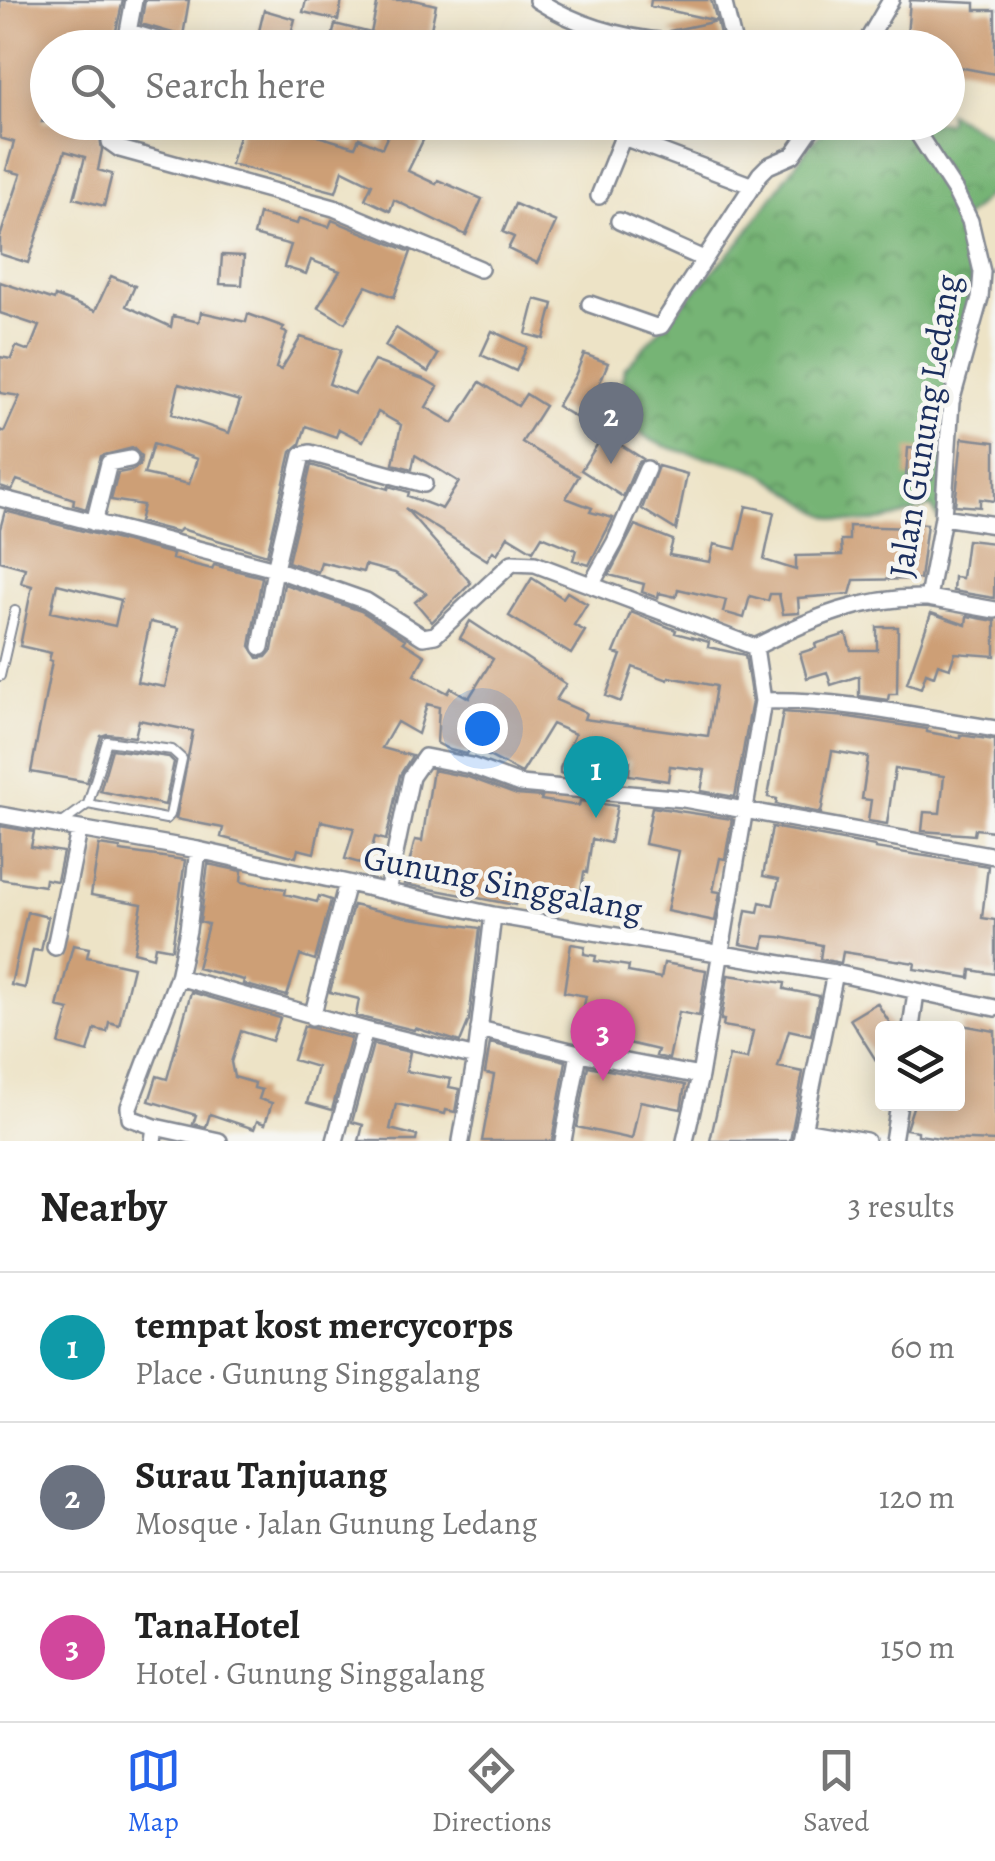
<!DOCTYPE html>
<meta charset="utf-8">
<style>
body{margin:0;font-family:Alegreya,serif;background:#f6f6f6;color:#222}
.controls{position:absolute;right:30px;bottom:30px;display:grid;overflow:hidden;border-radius:10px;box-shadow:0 5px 25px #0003}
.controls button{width:90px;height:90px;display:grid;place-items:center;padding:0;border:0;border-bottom:2px solid #e0e0e0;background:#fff;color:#222;font:50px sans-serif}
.you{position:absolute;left:482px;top:728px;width:35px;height:35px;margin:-25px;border:8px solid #fff;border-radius:50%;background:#1a73e8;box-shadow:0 0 0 15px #1a73e833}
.badge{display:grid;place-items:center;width:65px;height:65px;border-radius:50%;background:#2563eb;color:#fff;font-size:32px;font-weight:700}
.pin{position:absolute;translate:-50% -82px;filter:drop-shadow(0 2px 5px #0008)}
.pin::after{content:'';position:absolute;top:52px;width:35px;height:30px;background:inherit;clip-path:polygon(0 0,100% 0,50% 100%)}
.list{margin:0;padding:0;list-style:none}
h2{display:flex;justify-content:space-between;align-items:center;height:130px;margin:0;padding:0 40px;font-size:42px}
h2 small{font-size:32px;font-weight:400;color:#767676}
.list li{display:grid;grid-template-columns:65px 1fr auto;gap:30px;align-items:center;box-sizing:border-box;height:150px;padding:0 40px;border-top:2px solid #e0e0e0}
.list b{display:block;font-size:38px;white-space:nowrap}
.list p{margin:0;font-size:32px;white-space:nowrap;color:#767676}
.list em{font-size:32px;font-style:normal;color:#767676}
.icon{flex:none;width:55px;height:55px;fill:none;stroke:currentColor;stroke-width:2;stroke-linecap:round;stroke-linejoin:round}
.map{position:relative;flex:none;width:995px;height:1141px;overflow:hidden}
.search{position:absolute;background:#fff;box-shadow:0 5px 25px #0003;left:30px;right:30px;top:30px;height:110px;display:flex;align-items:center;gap:25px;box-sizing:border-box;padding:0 35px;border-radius:55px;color:#767676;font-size:38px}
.sheet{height:580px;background:#fff}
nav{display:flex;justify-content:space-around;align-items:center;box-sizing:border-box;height:140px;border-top:2px solid #e0e0e0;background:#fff;font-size:28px;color:#767676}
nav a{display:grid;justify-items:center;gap:5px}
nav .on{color:#2563eb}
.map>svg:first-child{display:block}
.forest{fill:url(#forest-crowns);stroke:#487269;stroke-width:2.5}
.building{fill:#cd9f76;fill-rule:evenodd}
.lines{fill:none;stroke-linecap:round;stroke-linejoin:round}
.lane-casing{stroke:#848992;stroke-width:12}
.street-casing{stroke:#848992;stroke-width:20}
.lane{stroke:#fff;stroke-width:8}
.street{stroke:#fff;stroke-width:15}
.labels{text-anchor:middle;stroke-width:9;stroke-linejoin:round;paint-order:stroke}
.street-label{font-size:35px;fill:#1b2f5e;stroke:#f6f6f2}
</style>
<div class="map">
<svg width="995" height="1141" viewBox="0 0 995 1141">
<defs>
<pattern id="forest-crowns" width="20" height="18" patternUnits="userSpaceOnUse" patternTransform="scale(2.5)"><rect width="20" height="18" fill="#76b474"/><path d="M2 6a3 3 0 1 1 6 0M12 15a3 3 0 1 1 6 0" fill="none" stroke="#609362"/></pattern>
</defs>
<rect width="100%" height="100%" fill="#f6f6f2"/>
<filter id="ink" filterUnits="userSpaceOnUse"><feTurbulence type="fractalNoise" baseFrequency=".01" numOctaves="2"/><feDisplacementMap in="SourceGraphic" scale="20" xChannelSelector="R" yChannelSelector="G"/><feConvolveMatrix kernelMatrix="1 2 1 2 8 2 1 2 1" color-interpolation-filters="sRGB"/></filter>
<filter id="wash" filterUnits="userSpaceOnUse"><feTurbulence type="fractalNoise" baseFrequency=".0048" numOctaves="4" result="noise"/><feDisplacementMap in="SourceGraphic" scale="40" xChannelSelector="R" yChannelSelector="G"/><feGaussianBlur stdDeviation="2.25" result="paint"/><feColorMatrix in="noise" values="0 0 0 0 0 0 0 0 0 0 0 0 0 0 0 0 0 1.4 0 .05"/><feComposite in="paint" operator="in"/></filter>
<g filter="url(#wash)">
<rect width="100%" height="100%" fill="#ede3c6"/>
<!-- forest -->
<path class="forest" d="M948,112L992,138L995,146V189L960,222L974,290L951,381L939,521L931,506C901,516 874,527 841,520C813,515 784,482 755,470C701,448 605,459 624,369L742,239L811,143L832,123L948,122Z"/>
<g id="blocks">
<!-- building -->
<path class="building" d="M0,0H123L112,48H48V104L42,122H98L102,150L98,170L112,174L104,206L74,198L85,157L65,151L28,263L0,254V237L21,174L6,170L14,142L0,138Z
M145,0H189L183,36L141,24Z
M306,0H342L338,20L303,12Z
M378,0H414L436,5L427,48H330L335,24L371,33Z
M651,0H711L717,21L650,6Z
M910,0L975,3V10H995V74L953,66L948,62V48H906Z
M264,10L295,19L287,48H255Z
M717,21L722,43L705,48H678V37L670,31Z
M243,122H318L314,135L355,147L359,138L382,148L394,122H432L408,171L436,184L438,180L482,199L466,235L394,200L390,211L365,199L372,184L343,170L336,192L231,164Z
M515,204L556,222L537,263L508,249L514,237L503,232Z
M259,214L297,224L299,218L329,227L332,220L411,252L394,297L366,286L345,323L318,307L340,271L311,260L306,274L284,267L291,245L254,235Z
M222,255L244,256L242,285L220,284Z
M111,276L135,286L126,306L171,327L173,316L199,322L201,312L246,322L248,314L284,327L282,331L287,333L276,368L281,370L301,337L341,350L329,384L355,394L374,361L426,380L438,387L426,407L453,423L480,382L518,406L526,394L545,406L522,442L579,476L566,498L592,508L590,512L613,518L589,565L573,560L576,550L542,536L533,551L508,536L497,554L493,551L487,560L405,508L471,583L432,622L415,602L426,593L395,573L365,565L363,572L321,562L318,572L288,562L311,465L388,489L389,486L409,492L408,496L442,509L459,482L415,455L412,469L393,464L401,425L378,412L363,441L339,429L336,437L306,426L300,444L291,452L267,555L181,529L178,532L139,522L143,505L111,500L118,473L133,470L140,464L141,456L133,448L101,456L86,509L73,505L74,499L17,480L12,490L0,486V430L4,432L20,396L0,393V357L11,359L16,346L29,351L39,326L0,313V282L54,300L55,296L95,311ZM179,384L240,401L229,433L172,414ZM153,444L197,459L189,484L144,474Z
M535,299L553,304L544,339L526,334Z
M396,328L438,355L428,372L385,346Z
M492,331L527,347L516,371L481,355Z
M584,354L608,363L594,397L601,401L587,424L557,406L575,376Z
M604,434L643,459L637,464L623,497L581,470Z
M962,438L995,442V501L980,499V507L955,505Z
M908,448L934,450L932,479L906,477Z
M658,466L687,474L676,530L642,509Z
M746,506L774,512L764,560L796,570V556L842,555L841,540H849V526L912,528V523L927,524L920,579L854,580L850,594L798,598L799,613L783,614L779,594H770L768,601L750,596L744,618L723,612L726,600L678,589L676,597L659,593L658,598L642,592L644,584L609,575L635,525L673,540L669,555L710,562L714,544L736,549Z
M5,511L173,554L172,559L212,569L214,565L262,577L250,646L258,658L266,657L272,650L284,584L361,611L405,639L403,642L425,656L414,675L448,693L451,688L469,698L493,659L460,638L470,621L566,684L556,700L586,713L584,719L708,736L716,686L669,677L668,680L633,667L621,702L606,696L621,655L614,653L631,612L676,630L675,633L709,642L708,647L745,655L752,701L735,797L701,791L705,770L670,766L668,781L629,775L630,761L590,756L580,778L569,777L560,773V768L575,734L552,724L522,773L471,747L467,754L450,750L437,743L439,707L427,704L418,734L397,722L382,748L412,756L400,775L386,840L375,837L367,865L345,859L354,828L321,821L314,853L298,849L296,857L221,837L223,828L176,819L193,731L139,720L135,737L107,734L101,736L87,782L31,772L52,661L49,660L51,653L20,646L32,586L21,583L25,568L0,561V529ZM57,584L121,600L115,626L51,612ZM150,622L179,628L165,687L137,682Z
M967,540L995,543L994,598L953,591L954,577L962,578Z
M532,578L563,598L567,592L587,604L574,625L585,631L571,654L509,616Z
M931,613L966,625L967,616L995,621V656L955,653L950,668L938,664L934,676L926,673L921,688L907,683Z
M877,627H898L897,694H889L888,700L859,696V676L831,685L827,672L807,678L800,653L816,648L815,644L846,634L851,650H877Z
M783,712L849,717L927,729V732L960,738V735L995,740V831L975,829L974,835L922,831L924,812L940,813L944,776L895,769L887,824L868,821L871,800L862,799L868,757L832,751L821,813L776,804L777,799L768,797Z
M112,749L169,757L174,762L165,805L100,791Z
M433,770L468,777L517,795L542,797L541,800L579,806L580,801L617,806L610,843L592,839L587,873L584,872L581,892L577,891L576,898L517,890L515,905L404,884L415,840L422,841Z
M652,807L732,819L725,859L720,858L713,891L720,892L715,921L667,911L679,851L645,844Z
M0,826L34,832L31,847L63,852L57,881L45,879L44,886L0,879Z
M772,827L875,846V848L988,866L982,918L995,920V974L971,970L970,978L914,969L915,963L843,952L841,963L820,959L822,945L780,937L765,936L763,948L740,944L746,910L758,912L760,902L773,905L779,879L763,876Z
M99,845L120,848V851L185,860L172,949L155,946L153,957L134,952L142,904L91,895Z
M208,864L242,871L241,882L286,889L285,894L317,902L319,896L331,900L315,960L300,955L287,996L243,984L244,980L197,968L208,924L200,922Z
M353,905L410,918L480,928L469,1020L460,1042L415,1028L414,1030L356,1016L359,999L330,992Z
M27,912L48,917L41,951L33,950L25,988L11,985Z
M571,944L585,946L584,954L596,956L595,961L629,966L628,972L661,978L664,963L706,970L699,1016L679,1012L669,1059L656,1056L658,1050L624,1042L625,1038L579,1029L586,996L564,992Z
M73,945L89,948L87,957L133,967L119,1025L109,1022L107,1032L95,1029L88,1052L59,1044L69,1010L57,1007Z
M728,975L785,983L784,989L819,996L811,1035L789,1030L778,1067L803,1072L790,1141H710L729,1056L747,1059L753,1031L723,1026L724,1020H721Z
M191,992L280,1018L272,1041L241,1031L231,1062L234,1077L255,1083L254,1088L262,1090L259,1099L272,1103L265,1124L257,1121L254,1129L210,1114L206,1127L193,1124L196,1115L149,1101L157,1076L167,1079Z
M877,1003L893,1028H882V1070L850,1019Z
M962,1025L995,1031V1141L947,1139L918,1135V1131L906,1129L914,1104H958V1048Z
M304,1026L351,1038L332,1110L307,1103L317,1067L293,1060Z
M490,1043L566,1061L552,1141H482L494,1075L485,1073Z
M373,1044L410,1052L406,1071L451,1079L449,1087L459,1089L455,1112L446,1110L445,1114L396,1104L390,1129L417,1136L416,1141H359L363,1125L352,1122Z
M588,1066L685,1085L681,1109L640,1101L632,1139L577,1127Z"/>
</g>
</g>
<g filter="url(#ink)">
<use href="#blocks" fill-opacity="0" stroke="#848992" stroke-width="2.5"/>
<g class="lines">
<!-- lane casing -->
<g class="lane-casing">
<path id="lane" d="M0,676L15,611
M61,824L88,804L107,741L172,750L182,759L170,815L166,819L88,804"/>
</g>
<!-- street casing -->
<g class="street-casing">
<path id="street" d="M537,0C576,25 622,38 668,42
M723,0L735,48
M129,32L183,48
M125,48L134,0
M863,48L891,0
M109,122L110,142L120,149L334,208L480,269
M623,137L753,186
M599,196L629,122
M619,221L704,259
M590,304L656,327L661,326L760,174L768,166L793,155L816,122
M0,498L275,569L366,601L423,637L435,635L512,563L535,564L755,647C813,618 862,596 928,598L943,517L951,402L980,298L982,272L970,221L955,191L918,134L903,122
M943,517L995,525
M94,523L109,463L130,459
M591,585L615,542L647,469
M928,598L995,610
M261,647L275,569L302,455L310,453L424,484
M755,647L763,701
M0,815L198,850L493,915L835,973L995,1008
M387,892L411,777L425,757L471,766L520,784L684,799L995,856
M55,947L79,831
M178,977L365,1030L335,1141
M312,1017L347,883
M911,1028L916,992
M479,1029L579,1053L563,1141
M365,1030L476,1057
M579,1053L700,1076
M155,1127L219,1141
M803,1130L866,1141
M153,1141L155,1127L130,1118L129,1107L178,977L188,930L198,850
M461,1141L476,1057L493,915
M685,1141L700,1076L763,701C841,699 919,717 995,729
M801,1141L835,973
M893,1141L899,1104"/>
</g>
<!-- lane -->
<use href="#lane" class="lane"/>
<!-- street -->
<use href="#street" class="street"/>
</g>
</g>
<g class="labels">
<!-- street labels -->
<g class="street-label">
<text transform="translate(924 426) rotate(-81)" y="12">Jalan Gunung Ledang</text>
<text transform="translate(503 883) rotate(11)" y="12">Gunung Singgalang</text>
</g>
</g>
</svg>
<div class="controls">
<button><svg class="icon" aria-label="layers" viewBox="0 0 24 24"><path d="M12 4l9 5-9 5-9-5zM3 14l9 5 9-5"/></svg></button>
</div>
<div class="you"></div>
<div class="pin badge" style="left:596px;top:818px;background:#0f9aa8">1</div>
<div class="pin badge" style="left:611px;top:464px;background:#6b7280">2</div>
<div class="pin badge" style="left:603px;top:1081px;background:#d1479c">3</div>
<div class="search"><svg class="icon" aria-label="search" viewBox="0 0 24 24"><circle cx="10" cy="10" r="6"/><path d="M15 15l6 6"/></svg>Search here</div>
</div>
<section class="sheet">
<h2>Nearby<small>3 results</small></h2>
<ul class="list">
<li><span class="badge" style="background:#0f9aa8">1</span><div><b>tempat kost mercycorps</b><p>Place · Gunung Singgalang</p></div><em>60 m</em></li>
<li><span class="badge" style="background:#6b7280">2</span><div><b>Surau Tanjuang</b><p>Mosque · Jalan Gunung Ledang</p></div><em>120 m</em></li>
<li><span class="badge" style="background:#d1479c">3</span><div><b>TanaHotel</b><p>Hotel · Gunung Singgalang</p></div><em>150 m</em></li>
</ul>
</section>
<nav>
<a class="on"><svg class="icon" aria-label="map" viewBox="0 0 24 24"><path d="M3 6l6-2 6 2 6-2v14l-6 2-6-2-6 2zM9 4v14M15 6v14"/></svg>Map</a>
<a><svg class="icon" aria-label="directions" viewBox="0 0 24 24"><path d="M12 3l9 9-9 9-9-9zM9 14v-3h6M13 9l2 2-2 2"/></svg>Directions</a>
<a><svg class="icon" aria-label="saved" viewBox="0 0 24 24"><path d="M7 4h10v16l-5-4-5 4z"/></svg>Saved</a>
</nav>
